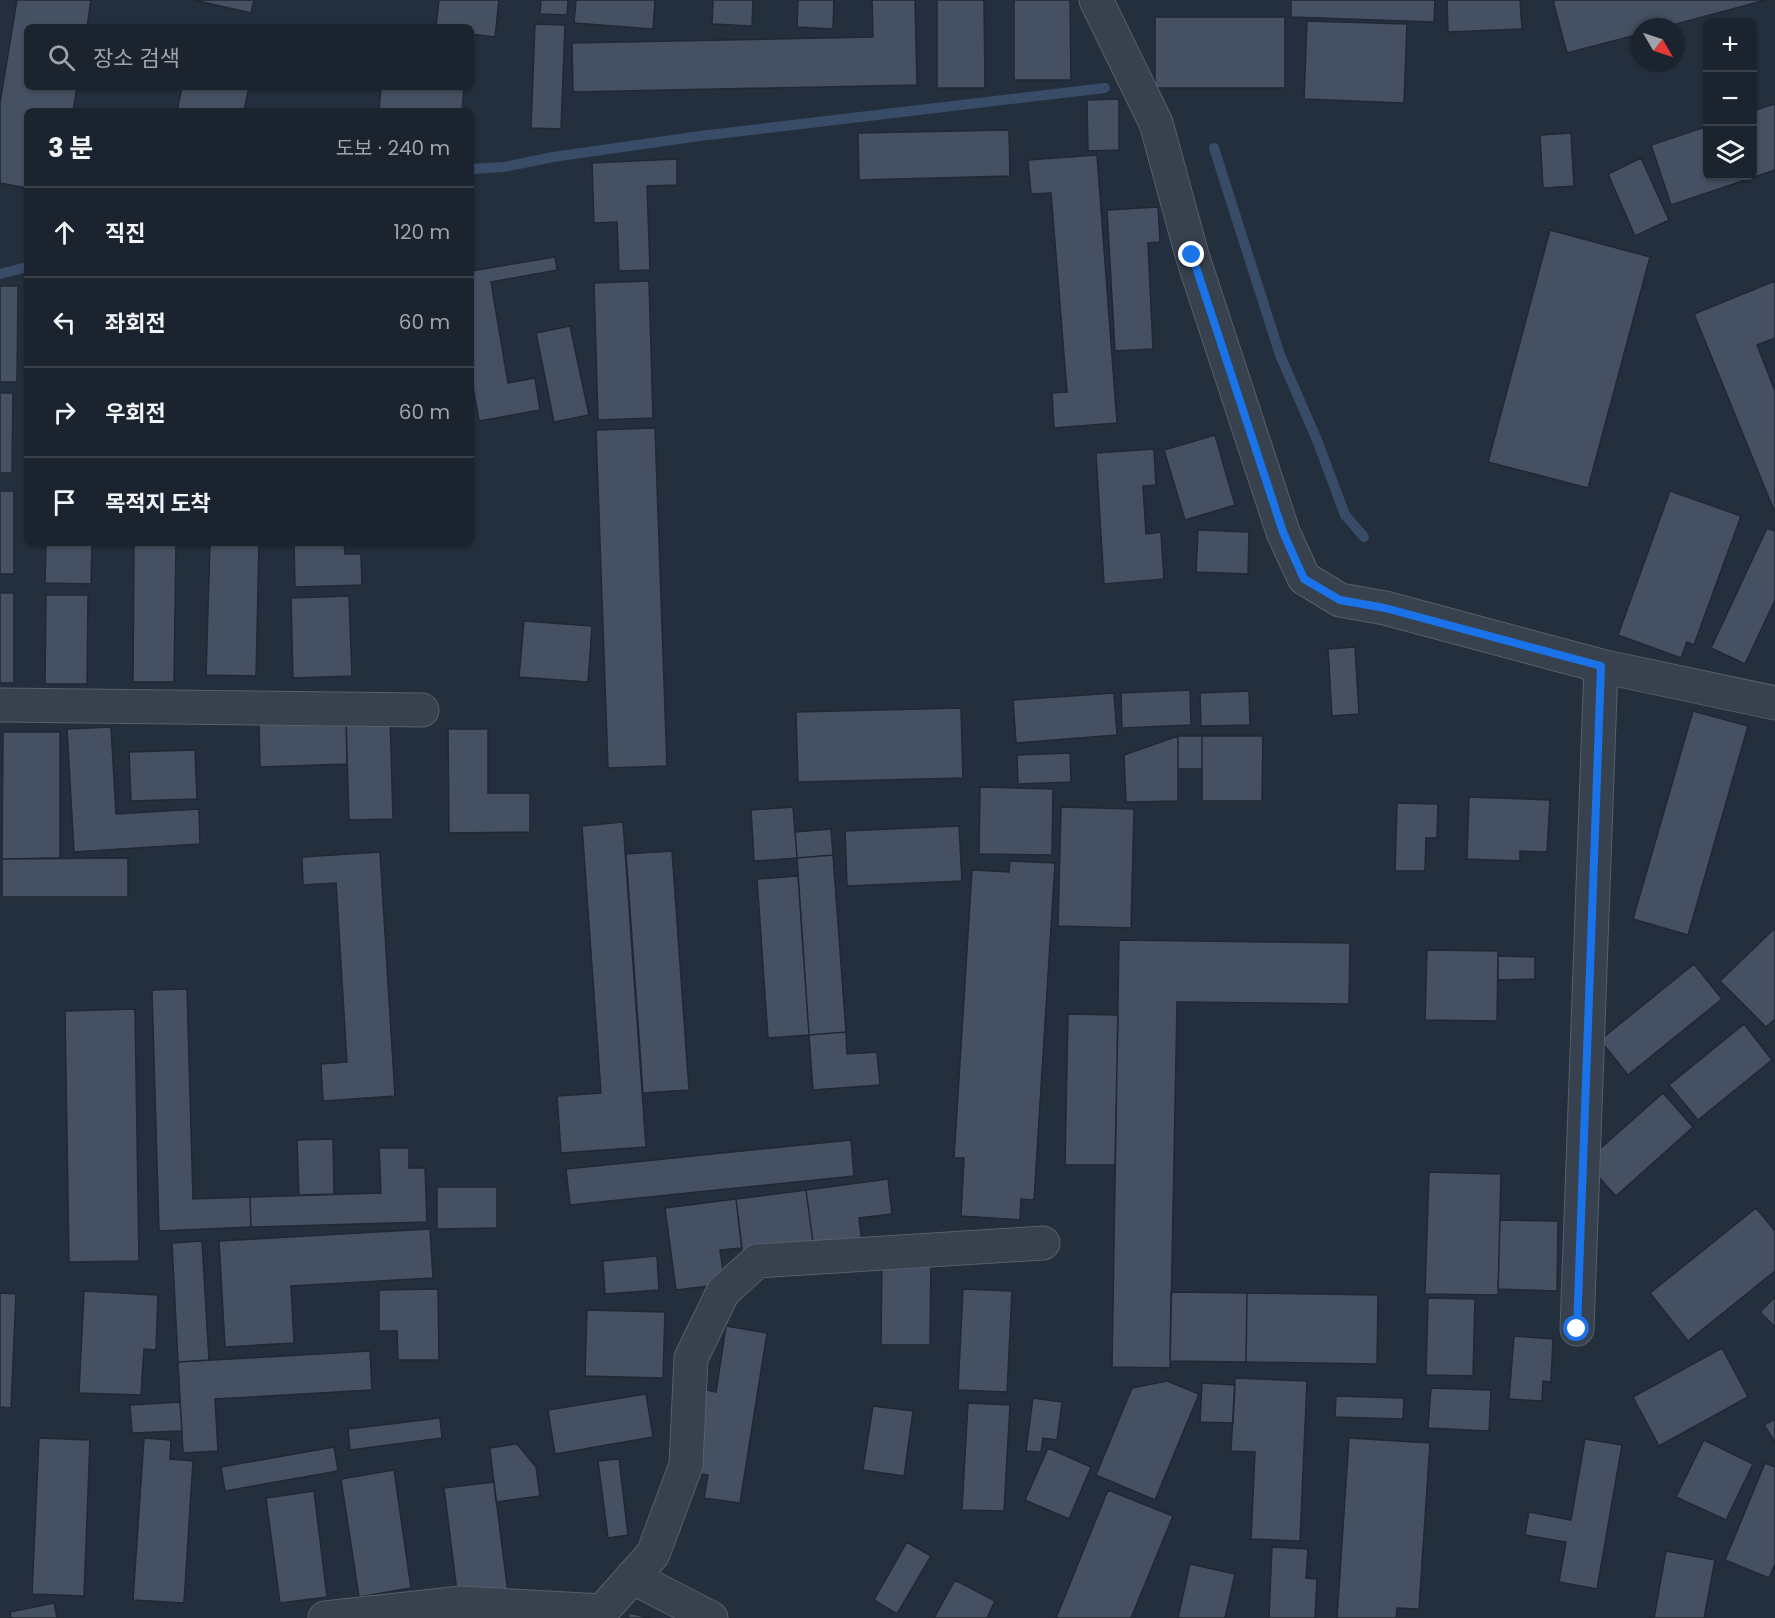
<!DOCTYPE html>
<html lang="ko">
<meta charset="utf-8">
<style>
body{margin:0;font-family:Poppins,"Noto Sans KR",sans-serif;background:#282f3a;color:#f1f3f6}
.controls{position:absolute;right:18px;top:18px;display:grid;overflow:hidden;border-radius:9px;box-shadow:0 2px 4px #0004}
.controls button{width:54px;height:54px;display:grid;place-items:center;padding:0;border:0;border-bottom:2px solid #39404a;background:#1b232e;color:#f1f3f6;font:30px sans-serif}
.compass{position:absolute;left:1631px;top:18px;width:54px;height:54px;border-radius:50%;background:#1b232e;box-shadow:0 2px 4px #0004;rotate:129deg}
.stop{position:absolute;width:18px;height:18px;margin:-14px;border:4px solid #1a73e8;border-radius:50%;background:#fff}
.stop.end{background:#1a73e8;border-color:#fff;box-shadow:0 2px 6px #0008}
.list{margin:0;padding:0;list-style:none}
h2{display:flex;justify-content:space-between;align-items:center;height:78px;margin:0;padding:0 24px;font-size:26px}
h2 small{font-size:20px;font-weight:400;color:#a0a4aa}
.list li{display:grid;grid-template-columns:39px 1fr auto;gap:18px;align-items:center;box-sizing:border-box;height:90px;padding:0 24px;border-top:2px solid #39404a}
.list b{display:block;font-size:22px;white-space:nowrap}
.list em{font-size:20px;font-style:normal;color:#a0a4aa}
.icon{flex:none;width:33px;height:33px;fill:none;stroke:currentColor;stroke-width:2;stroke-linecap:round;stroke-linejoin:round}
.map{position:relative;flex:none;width:1775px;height:1618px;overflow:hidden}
.search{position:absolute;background:#1b232e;box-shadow:0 2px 4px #0004;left:24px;top:24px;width:450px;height:66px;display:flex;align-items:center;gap:15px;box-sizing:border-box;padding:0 21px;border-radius:9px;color:#a0a4aa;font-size:22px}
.panel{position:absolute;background:#1b232e;box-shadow:0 2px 4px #0004;left:24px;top:108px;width:450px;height:438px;border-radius:9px}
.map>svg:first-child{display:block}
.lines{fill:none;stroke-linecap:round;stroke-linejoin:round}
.stream{stroke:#394c67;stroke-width:10}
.building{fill:#455162;stroke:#1f2835;stroke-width:1.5}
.street-casing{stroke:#565f6c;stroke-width:35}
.street{stroke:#38414e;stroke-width:33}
.route{stroke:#1a73e8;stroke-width:8}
</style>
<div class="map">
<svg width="1775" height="1618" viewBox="0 0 1775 1618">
<rect width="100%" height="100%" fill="#242f3e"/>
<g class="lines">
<!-- stream -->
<path class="stream" d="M1214,148L1280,355L1317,440L1345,515L1364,537
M471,169L504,167L553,157L700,136L1105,88
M0,274L27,267"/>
</g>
<!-- building -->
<path class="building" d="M17,0H91L87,27H27V87H77L73,111H27V188L0,183V103Z
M194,0H254L251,13Z
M439,0H499L495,37L471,34V27H436Z
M541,0H568L567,15L540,14Z
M576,0H655L653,29L574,23Z
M713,0H753L752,26L712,24Z
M798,0H834L833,29L797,27Z
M872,0H915L917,85L573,92L572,43L873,37Z
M937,0H984L985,88H937Z
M1014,0H1070L1071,80H1014Z
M1291,0H1435L1434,22L1291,17Z
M1447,0H1520L1522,29L1448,32Z
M1559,0H1766L1665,27H1640V34L1567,53L1553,1Z
M1155,17H1285V88H1155Z
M1307,21L1407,24L1404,103L1304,99Z
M535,24L565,25L561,129L531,128Z
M182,87H249L244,111H177Z
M381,87H464L462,111H379Z
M1119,99V150L1088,151L1087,100Z
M1775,104V170L1671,205L1651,145L1708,126V176H1752V111Z
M1009,130L1010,176L859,180L858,133Z
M1571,133L1574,186L1543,188L1540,135Z
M1097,155L1117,423L1054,428L1052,393L1067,392L1051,193L1031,194L1028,160Z
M1641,158L1669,220L1635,236L1608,174Z
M677,159V185L647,186L650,270L619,271L617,222L594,223L592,163Z
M1158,207L1160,242L1148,243L1153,349L1115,351L1107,210Z
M1550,230L1650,257L1588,488L1488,462Z
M555,257L557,270L491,282L508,383L535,378L540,410L479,421L471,376V271Z
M649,281L653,418L598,420L594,283Z
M1775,281V338L1757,345L1775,391V513L1694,314Z
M0,286H18L17,382H0Z
M570,326L589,415L554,422L536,333Z
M0,393H13L12,473H0Z
M655,428L667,766L608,768L596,430Z
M1215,435L1235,505L1185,520L1164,450Z
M1154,449L1156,485L1143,486L1146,534L1161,532L1164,579L1104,584L1096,453Z
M0,491H14V574H0Z
M1670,491L1741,516L1694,645L1687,642L1681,658L1618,635Z
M1767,528L1775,531V600L1745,664L1711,648Z
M1198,530L1249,532L1248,574L1196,572Z
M46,543H92L91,584L45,583Z
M134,543H176L174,682H133Z
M210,543H259L256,676L206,675Z
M294,543H344L345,554H361L362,585L295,587Z
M0,593H14V683H0Z
M46,595H88L87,684H45Z
M349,596L352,676L293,678L291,598Z
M524,621L592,626L588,682L519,677Z
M1355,647L1359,714L1332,716L1328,649Z
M1190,690L1191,725L1122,728L1121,693Z
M1249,691L1250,725L1201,726L1200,693Z
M1114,693L1117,735L1016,743L1013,700Z
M961,708L963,778L798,782L796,712Z
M1693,711L1748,726L1688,935L1633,919Z
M390,716L393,819L349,820L346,717Z
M346,717L347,764L260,767L259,719Z
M111,727L116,814L199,809L200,844L74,852L67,729Z
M448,729H488V793H530V832L449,833Z
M3,732H60V858L2,859Z
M1178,736H1202V769H1178Z
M1178,736V801L1126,802L1124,755Z
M1202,736H1263L1262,801H1202Z
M195,750L197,799L131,801L129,752Z
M1070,753L1071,782L1018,784L1017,755Z
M980,787L1053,789L1052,855L979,854Z
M1469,797L1550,800L1547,852L1520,851V861L1467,859Z
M1397,803L1438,804L1437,838H1426L1425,871H1395Z
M793,807L797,858L754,861L751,810Z
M1061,807L1134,809L1131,928L1058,926Z
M623,822L646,1147L561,1153L557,1096L601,1093L582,826Z
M959,826L962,881L847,886L845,831Z
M831,829L833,855L797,858L795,832Z
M672,851L689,1090L643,1093L626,854Z
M380,852L395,1096L323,1101L321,1064L347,1062L336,883L303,885L302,857Z
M833,855L846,1032L809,1035L797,858Z
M128,858V897H2V859Z
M1010,861L1055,863L1034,1200L1021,1199L1020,1220L961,1216L964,1158H954L972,870L1009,872Z
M798,876L809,1035L768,1038L757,879Z
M1775,928V1019L1766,1027L1720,981Z
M1119,940L1350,943L1349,1004L1177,1002L1170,1368L1112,1367Z
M1427,950L1498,951L1497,1021L1425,1020Z
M1498,956L1535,957V979L1498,980Z
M1694,964L1722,999L1628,1075L1600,1040Z
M187,989L193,1199L250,1197L251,1227L159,1231L152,990Z
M135,1009L139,1261L69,1262L65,1011Z
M1068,1014L1118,1015L1115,1165H1065Z
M1744,1024L1772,1060L1698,1120L1669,1085Z
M846,1032L847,1054L877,1052L880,1085L813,1090L809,1035Z
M1663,1093L1693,1127L1616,1196L1585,1162Z
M333,1139L334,1194L299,1195L297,1140Z
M851,1140L854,1176L570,1205L566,1169Z
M379,1148H409V1168H425L427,1222L251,1227L250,1197L381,1193Z
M1429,1172L1501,1174L1498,1295L1425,1294Z
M888,1179L892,1214L859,1218L862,1244L814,1250L806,1190Z
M437,1187H497V1228L437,1229Z
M806,1190L814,1250L743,1259L736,1199Z
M736,1199L742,1248L720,1250L725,1284L676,1290L665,1208Z
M1756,1208L1775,1231V1271L1688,1341L1650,1293Z
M1500,1220L1558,1221L1557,1291L1498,1289Z
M430,1229L433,1278L291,1286L294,1343L225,1347L219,1241Z
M202,1241L209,1360L178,1362L172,1243Z
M657,1256L659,1290L605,1294L603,1261Z
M882,1256H931L930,1345H881Z
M438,1289L439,1360H398L397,1331H379V1290Z
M963,1289L1012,1291L1007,1392L958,1390Z
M84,1291L158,1295L156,1350L144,1349L141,1395L79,1393Z
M1171,1292L1247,1293L1246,1362L1170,1361Z
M0,1293L16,1294L11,1408L0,1407Z
M1247,1293L1378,1295L1377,1364L1246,1362Z
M1775,1297V1327L1760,1312Z
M1428,1298L1475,1299L1473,1376L1426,1375Z
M587,1310L665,1312L663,1378L585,1376Z
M726,1326L767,1333L740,1503L704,1498L708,1475L689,1472L702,1389L716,1392Z
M1514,1336L1553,1339L1551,1382L1543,1381L1542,1401L1509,1399Z
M1722,1348L1748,1397L1659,1446L1633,1397Z
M370,1351L372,1390L215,1399L218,1451L183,1453L178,1362Z
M1235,1378L1307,1381L1300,1541L1251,1539L1255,1452L1231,1451Z
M1167,1381L1199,1394L1155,1500L1096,1475L1132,1388Z
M1202,1383L1235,1385L1233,1423L1200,1422Z
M1431,1388L1491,1390L1489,1431L1428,1428Z
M646,1394L653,1437L555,1454L548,1410Z
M1336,1396L1404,1398L1403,1419L1335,1417Z
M1033,1398L1062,1402L1057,1440L1043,1438L1041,1452L1026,1451Z
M180,1402L182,1431L132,1433L130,1405Z
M968,1403L1010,1405L1004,1511L962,1510Z
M873,1406L913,1411L904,1476L863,1470Z
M440,1418L442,1438L350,1450L348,1429Z
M1775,1419V1442L1764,1425Z
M39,1438L90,1440L84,1596L32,1594Z
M144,1438L171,1440L170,1459L193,1461L184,1603L133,1600Z
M1349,1438L1430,1443L1419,1609L1397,1608L1396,1618H1337Z
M1585,1439L1622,1445L1597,1589L1559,1582L1566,1542L1525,1535L1529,1512L1571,1520Z
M1704,1440L1753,1464L1726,1520L1676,1497Z
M517,1444L536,1467L540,1496L496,1502L490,1448Z
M334,1447L338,1471L225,1491L221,1467Z
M1048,1448L1091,1467L1069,1519L1025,1500Z
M619,1459L628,1535L608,1538L598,1461Z
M1765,1463L1775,1467V1564L1769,1578L1725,1560Z
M394,1470L411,1588L359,1597L341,1479Z
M494,1482L508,1593L458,1600L444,1488Z
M1108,1490L1173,1516L1131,1618H1056Z
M314,1491L327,1597L280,1603L266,1498Z
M907,1542L931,1556L897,1614L874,1600Z
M1272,1547L1308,1549L1306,1578L1317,1579L1315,1618H1269Z
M1666,1551L1715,1560L1704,1618H1654Z
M1190,1564L1235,1574L1225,1618H1178Z
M955,1580L995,1601L987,1618H934Z
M54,1603L57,1618H11L10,1612Z
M629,1613L651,1618H628Z"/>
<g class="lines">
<!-- street casing -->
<g class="street-casing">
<path id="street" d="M1096,0L1156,123L1192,255L1283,532L1304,578L1340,600L1385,608L1601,666L1775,703
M0,705L422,710
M1577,1329L1601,666
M632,1577L711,1618
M325,1618L461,1603L602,1611
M596,1618L653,1554L686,1465L691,1358L723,1292L757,1261L1043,1243"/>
</g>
<!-- street -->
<use href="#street" class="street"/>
</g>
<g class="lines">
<!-- route -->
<path class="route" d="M1192,255L1283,532L1304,579L1340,600L1385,608L1601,666L1577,1329"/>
</g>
</svg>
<div class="controls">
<button>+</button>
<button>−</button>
<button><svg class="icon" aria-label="layers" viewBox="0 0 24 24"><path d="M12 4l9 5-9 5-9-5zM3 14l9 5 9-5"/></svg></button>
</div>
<svg class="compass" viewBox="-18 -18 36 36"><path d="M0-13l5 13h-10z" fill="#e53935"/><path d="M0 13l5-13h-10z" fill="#a0a4aa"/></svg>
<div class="stop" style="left:1577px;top:1329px"></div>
<div class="stop end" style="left:1192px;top:255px"></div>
<div class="search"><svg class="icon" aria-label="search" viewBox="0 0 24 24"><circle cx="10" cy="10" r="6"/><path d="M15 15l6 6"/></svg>장소 검색</div>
<section class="panel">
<h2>3 분<small>도보 · 240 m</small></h2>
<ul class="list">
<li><svg class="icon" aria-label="ahead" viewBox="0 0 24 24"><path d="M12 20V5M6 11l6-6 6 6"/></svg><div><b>직진</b></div><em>120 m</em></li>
<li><svg class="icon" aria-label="left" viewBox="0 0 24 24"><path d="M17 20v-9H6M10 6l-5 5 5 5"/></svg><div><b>좌회전</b></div><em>60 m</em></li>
<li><svg class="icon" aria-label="right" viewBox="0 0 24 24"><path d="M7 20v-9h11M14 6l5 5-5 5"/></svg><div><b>우회전</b></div><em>60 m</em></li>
<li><svg class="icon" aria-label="arrive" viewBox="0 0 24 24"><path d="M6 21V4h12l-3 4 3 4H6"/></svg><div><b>목적지 도착</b></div></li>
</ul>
</section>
</div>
